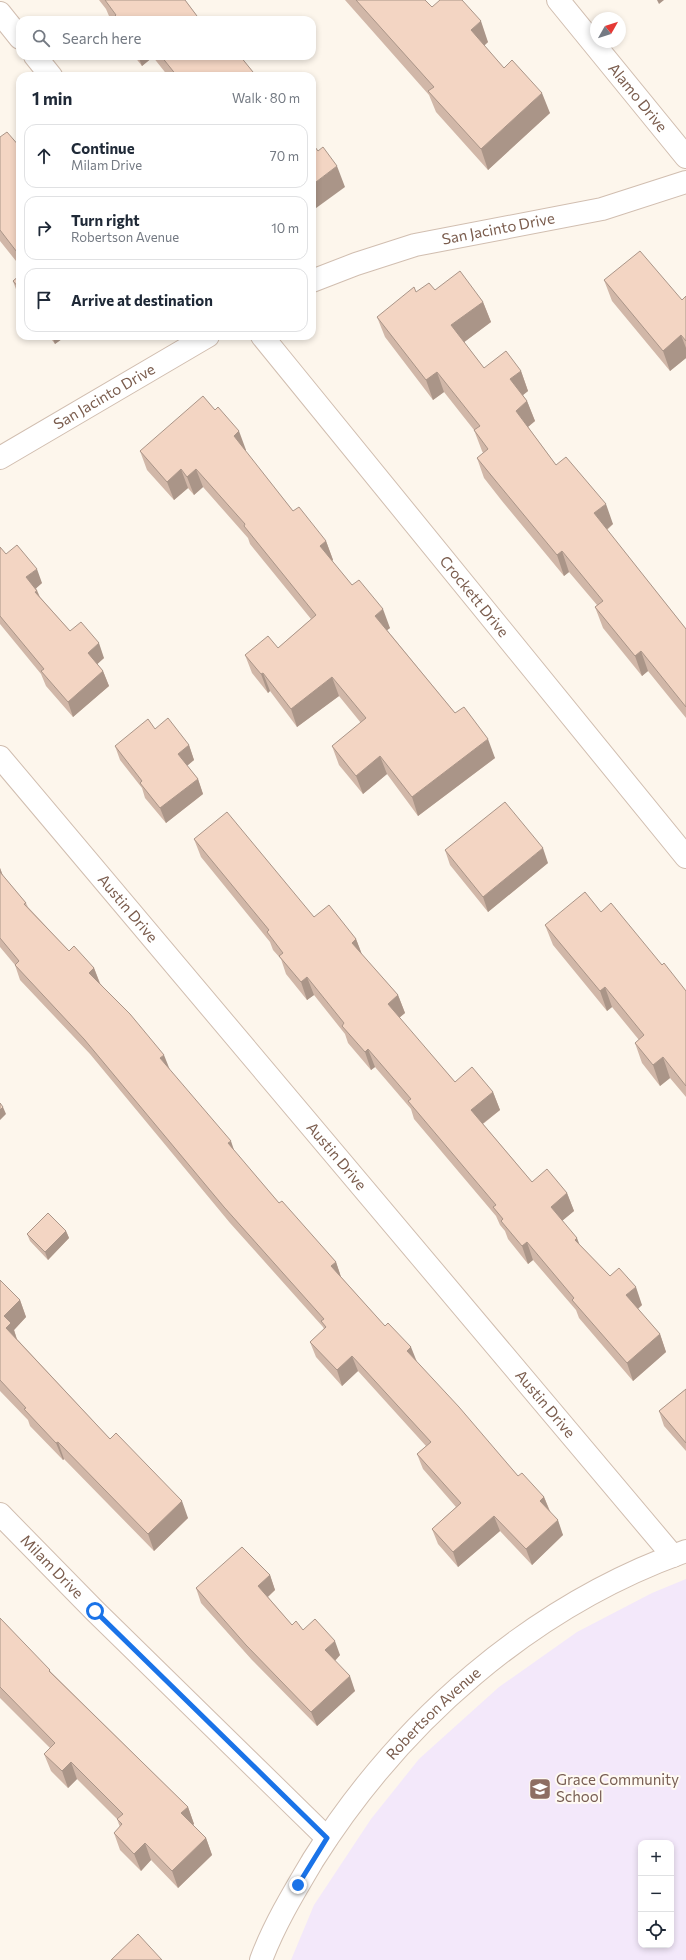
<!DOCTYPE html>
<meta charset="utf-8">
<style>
body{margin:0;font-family:Commissioner,sans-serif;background:#f2f2f3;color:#1f2937}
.controls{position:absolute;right:12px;bottom:12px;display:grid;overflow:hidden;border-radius:8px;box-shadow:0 2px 6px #0003}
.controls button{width:36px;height:36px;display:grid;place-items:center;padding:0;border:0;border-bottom:1px solid #e0e1e3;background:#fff;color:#1f2937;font:20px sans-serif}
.compass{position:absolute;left:590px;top:12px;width:36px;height:36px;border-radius:50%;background:#fff;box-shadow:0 2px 6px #0003;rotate:51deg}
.stop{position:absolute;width:12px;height:12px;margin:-9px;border:3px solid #1a73e8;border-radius:50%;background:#fff}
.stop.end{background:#1a73e8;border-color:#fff;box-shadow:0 1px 4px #0008}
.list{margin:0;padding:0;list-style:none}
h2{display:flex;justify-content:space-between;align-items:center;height:52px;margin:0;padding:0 16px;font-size:17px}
h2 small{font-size:13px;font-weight:400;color:#747a83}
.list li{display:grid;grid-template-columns:26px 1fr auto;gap:12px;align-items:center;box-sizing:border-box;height:64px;margin:0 8px 8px;padding:0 8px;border:1px solid #e0e1e3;border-radius:12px}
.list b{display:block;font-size:15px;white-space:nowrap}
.list p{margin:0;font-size:13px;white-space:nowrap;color:#747a83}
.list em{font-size:13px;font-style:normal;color:#747a83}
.icon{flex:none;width:22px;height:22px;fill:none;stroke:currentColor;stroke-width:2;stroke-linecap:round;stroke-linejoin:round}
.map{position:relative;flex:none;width:686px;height:1960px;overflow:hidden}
.search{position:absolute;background:#fff;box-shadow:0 2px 6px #0003;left:16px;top:16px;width:300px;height:44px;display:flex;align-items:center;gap:10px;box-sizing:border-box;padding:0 14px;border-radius:12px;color:#747a83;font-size:15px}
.panel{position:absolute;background:#fff;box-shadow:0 2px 6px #0003;left:16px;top:72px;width:300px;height:268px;border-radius:12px}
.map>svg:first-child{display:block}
.education{fill:#f3e8fa;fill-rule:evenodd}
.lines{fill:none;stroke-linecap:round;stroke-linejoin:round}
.street-casing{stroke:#d1beb0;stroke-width:24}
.street{stroke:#fff;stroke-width:22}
.wall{fill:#d1b7a8}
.shaded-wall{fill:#aa9588}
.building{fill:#f3d5c3;stroke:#aa9588}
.route{stroke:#1a73e8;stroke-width:5}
.labels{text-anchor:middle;stroke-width:4;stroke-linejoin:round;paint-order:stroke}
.street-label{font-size:15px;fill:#7a5c4d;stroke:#fffaf3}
.education-label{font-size:15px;fill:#785e54;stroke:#fffaf3;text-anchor:start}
</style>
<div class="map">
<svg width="686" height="1960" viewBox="0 0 686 1960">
<rect width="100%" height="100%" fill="#fdf6ec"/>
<!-- education -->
<path class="education" d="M686,1579V1960H291L314,1905L371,1819L419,1759L499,1687L577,1632L652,1593ZM641,1843H671V1945H641Z"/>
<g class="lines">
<!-- street casing -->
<g class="street-casing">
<g id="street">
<path id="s1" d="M558,0L686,157"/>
<path d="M0,13L20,38"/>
<path d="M35,56L51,76"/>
<path id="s2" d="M312,281L356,264L415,245L602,209L686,182"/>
<path id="s3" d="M262,336L686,857"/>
<path id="s4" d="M0,458L208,336"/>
<path id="s5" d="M0,757L673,1556"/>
<path id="s6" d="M0,1514L95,1611L327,1838"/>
<path id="s7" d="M261,1960C274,1925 294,1892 313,1860C400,1722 531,1606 686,1551"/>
</g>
</g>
<!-- street -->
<use href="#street" class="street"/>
</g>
<!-- wall -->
<path class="wall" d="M99,0H185L200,20H112L109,16L106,9Z
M345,0H425L432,7L488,42L484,46L504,68L550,113L488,170L436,112L429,95Z
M134,56H240L253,72L255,76H168L153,57L142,66Z
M0,137L20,147V266L0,241Z
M20,275V300L13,281Z
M604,280L682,300L686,296V358L670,371L612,301Z
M435,290L483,302L491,322L464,342L484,368L521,371L528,391L523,395L527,401L535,421L528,427L556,465L613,524L607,530L686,629V718L648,671L642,676L603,628L595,607L597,605L569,572L564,576L502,501L484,478L477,458L483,453L482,451L474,430L444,392L433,400L385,337L377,317L416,292Z
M49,336H66L55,344Z
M215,410L246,450L245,451L293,511L326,541L333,560L332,561L352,585L390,628L387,630L455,713L495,758L418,816L387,774L363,794L339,765L332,746L361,723L339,696L297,727L270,691L268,693L252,673L245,655L278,648L311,619L250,544L248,538L203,487L194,495L188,488L174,500L147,470L140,451Z
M0,547L6,554L42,583L36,588L40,597L70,631L104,658L97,664L103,671L109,686L73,717L46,686L41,674L0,624Z
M155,729L189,745L194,760L187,766L198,779L203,794L166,823L145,798L142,788L120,760L115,746Z
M194,839L314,917L356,939L362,955L398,995L405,1013L399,1018L455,1082L493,1092L500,1110L483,1124L532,1182L567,1193L574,1211L562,1221L580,1245L610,1276L642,1305L638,1309L660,1334L666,1352L633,1381L579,1318L576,1310L533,1260L528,1264L508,1239L505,1231L500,1225L496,1216L414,1119L411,1109L375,1067L371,1070L348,1043L345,1034L314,995L307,1000L286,974L281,959L273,950L270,942L201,857Z
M445,850L548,863L488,912L450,865Z
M0,868L3,876L26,903L28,907L69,951L94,968L100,983L235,1152L279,1203L336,1262L341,1277L416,1361L518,1476L544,1497L550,1511L563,1535L532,1565L500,1531L458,1567L438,1544L432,1529L456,1507L423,1469L417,1454L426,1446L358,1371L342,1386L316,1357L310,1342L324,1329L323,1327L230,1223L90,1054L20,980L15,965L0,947Z
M601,912L662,965L686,991V1097L670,1078L660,1086L642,1063L635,1043L639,1040L612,1007L607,1011L553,945L545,925Z
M66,1231L69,1238L48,1260L30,1241L27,1234Z
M0,1280L20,1300L26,1317L14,1330L17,1339L110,1439L188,1518L154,1551L64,1459L63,1460L30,1426L28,1420L0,1391Z
M686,1389V1451L664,1426L659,1411Z
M270,1575L275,1590L268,1597L292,1625L303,1630L340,1655L335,1661L355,1691L317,1726L252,1660L201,1603L196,1588Z
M0,1618L52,1673L188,1807L194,1824L193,1825L206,1838L212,1855L178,1888L151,1860L141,1871L120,1850L114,1833L120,1827L117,1819L77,1779L68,1788L51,1771L44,1754L50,1748L0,1698Z"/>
<!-- shaded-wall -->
<path class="shaded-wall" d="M657,0H664L659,4Z
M481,21L488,42L478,51L471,30Z
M138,56H152L153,57L142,66Z
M253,72L255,76H252L251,74Z
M542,93L550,113L488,170L481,149Z
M337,166L345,187L312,211V185Z
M483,302L491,322L459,346L451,325Z
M681,335L686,348V358L670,371L663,351Z
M52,336H66L55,344Z
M521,371L528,391L518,399L510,379Z
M437,372L444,392L433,400L426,380Z
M527,401L535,421L523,431L516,411Z
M239,431L246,450L240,455L234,436Z
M181,469L188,488L174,500L167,482Z
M196,469L203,487L194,495L187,477Z
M606,504L613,524L601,534L594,513Z
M326,541L333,560L327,565L320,546Z
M562,551L569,572L564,576L557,555Z
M37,569L42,583L32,592L26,577Z
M37,591L43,605L35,592Z
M383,609L390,628L382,634L375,616Z
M99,643L104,658L93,668L88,653Z
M641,651L648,671L642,676L635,656Z
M103,671L109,686L73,717L68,702Z
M263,673L270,691L268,693L261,674Z
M332,677L339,696L297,727L291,709Z
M488,739L495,758L418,816L412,797Z
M189,745L194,760L183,769L178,754Z
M380,756L387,774L363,794L356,776Z
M198,779L203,794L166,823L160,808Z
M543,848L548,863L488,912L483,897Z
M0,868L4,879L0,880Z
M356,939L363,957L352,943Z
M94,968L100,984L89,973Z
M307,977L314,995L307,1000L301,982Z
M605,987L612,1007L607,1011L600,991Z
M398,995L405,1013L394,1022L388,1004Z
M368,1049L375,1067L371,1070L365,1052Z
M164,1055L170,1070L160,1058Z
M663,1057L670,1078L660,1086L653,1065Z
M493,1092L500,1110L477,1128L471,1110Z
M3,1107L6,1114L0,1120V1110Z
M231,1141L236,1156L228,1143Z
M567,1193L574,1211L557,1225L551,1207Z
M66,1231L69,1238L48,1260L45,1252Z
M577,1238L584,1256L575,1240Z
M527,1242L533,1260L528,1264L522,1246Z
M336,1262L341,1277L336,1281L331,1266Z
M636,1287L642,1305L633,1313L626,1295Z
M20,1300L26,1317L14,1330L17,1340L6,1328L4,1316Z
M660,1334L666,1352L633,1381L627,1363Z
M411,1347L417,1362L407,1351Z
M352,1356L358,1371L342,1386L337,1370Z
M58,1442L64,1459L63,1460L56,1443Z
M544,1497L550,1512L540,1501Z
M182,1501L188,1518L154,1551L148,1534Z
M494,1516L500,1531L458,1567L453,1552Z
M558,1520L563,1535L532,1565L526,1549Z
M270,1575L275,1590L264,1600L258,1586Z
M335,1641L340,1655L331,1665L325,1650Z
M350,1676L355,1691L317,1726L311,1712Z
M71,1762L77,1779L68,1788L62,1771Z
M188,1807L194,1824L188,1830L181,1813Z
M206,1838L212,1855L178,1888L172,1871Z
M145,1843L151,1860L141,1871L134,1854Z"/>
<!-- building -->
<path class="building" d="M105,0H185L200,20H114L113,18L116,15Z
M356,0H425L432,7L440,0H462L481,21L471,30L504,68L512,60L542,93L481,149L428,91L434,87Z
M161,56H240L253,72L251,74L252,76H177Z
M7,132L20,147V256L0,230V137Z
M312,143L318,151L323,147L337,166L312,185Z
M640,251L682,300L686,296V341L681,335L663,351L604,280Z
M460,271L483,302L451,325L484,368L506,351L521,371L510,379L527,401L516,411L556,465L566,457L606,504L594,513L686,629V707L641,651L635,656L595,607L603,601L562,551L557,555L495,480L477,458L488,449L474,430L480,426L437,372L426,380L377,317L414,287L416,292L429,283L435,290Z
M20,275V289L13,281Z
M203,396L215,410L218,407L239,431L234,436L293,511L299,507L326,541L320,546L352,585L359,580L383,609L375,616L455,713L464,707L488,739L412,797L380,756L356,776L332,746L366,718L332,677L291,709L263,673L261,674L245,655L268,636L278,648L316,615L244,526L245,524L196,469L187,477L181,469L167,482L140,451Z
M17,545L37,569L26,577L37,591L35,592L70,631L81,622L99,643L88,653L103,671L68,702L41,671L44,669L0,616V547L6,554Z
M168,718L189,745L178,754L198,779L160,808L140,783L142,781L115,746L148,719L155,729Z
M505,802L543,848L483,897L445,850Z
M227,812L314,917L329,905L356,939L352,943L398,995L388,1004L455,1082L472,1067L493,1092L471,1110L532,1182L547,1169L567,1193L551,1207L577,1238L575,1240L610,1276L619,1268L636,1287L626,1295L660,1334L627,1363L572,1300L574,1298L527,1242L522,1246L501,1221L503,1219L493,1207L496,1205L408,1101L411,1099L368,1049L365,1052L342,1026L344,1023L307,977L301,982L279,956L283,953L267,932L269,930L194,839Z
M0,872L26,903L24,904L69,951L74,946L94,968L89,973L130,1014L164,1055L160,1058L231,1141L228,1143L279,1203L282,1201L336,1262L331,1266L385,1326L388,1323L411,1347L407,1351L459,1407L518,1476L522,1473L544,1497L540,1501L558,1520L526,1549L494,1516L453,1552L432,1529L461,1503L417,1454L431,1442L352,1356L337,1370L310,1342L326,1327L321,1321L324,1319L224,1207L84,1039L15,965L19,961L0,938Z
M585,892L601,912L611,903L662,965L664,963L686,991V1086L663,1057L653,1065L635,1043L644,1035L605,987L600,991L545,925Z
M0,1103L3,1107L0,1110Z
M48,1213L66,1231L45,1252L27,1234Z
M0,1280L20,1300L4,1316L11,1323L6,1328L110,1439L116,1433L182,1501L148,1534L58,1442L56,1443L24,1409L26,1408L0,1380Z
M686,1389V1443L659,1411Z
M242,1547L270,1575L258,1586L292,1625L296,1621L303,1630L315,1619L335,1641L325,1650L350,1676L311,1712L246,1645L196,1588Z
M0,1618L50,1670L49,1671L188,1807L181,1813L206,1838L172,1871L145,1843L134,1854L114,1833L122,1824L117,1819L123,1814L71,1762L62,1771L44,1754L55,1743L0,1687Z
M138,1934L162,1960H111Z"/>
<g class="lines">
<!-- route -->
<path class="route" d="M95,1611L327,1838L298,1885"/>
</g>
<!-- icons -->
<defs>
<g id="school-square" transform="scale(1.15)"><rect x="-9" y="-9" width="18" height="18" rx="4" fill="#8d6e63" stroke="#fffaf3"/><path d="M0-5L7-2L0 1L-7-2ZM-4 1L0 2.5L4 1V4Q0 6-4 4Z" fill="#fff"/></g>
</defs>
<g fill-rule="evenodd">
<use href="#school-square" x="540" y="1789"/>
</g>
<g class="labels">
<!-- street labels -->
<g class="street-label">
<text dy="5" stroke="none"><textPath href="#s1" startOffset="126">Alamo Drive</textPath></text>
<text dy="5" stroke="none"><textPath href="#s2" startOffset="194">San Jacinto Drive</textPath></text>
<text dy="5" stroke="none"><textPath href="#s4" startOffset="121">San Jacinto Drive</textPath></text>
<text dy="5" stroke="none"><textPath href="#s3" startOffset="336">Crockett Drive</textPath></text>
<text dy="5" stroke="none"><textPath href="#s5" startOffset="198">Austin Drive</textPath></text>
<text dy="5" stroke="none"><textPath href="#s5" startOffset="522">Austin Drive</textPath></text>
<text dy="5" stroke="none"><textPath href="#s5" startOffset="846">Austin Drive</textPath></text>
<text dy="5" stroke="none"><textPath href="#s6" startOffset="74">Milam Drive</textPath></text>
<text dy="5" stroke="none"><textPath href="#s7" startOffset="303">Robertson Avenue</textPath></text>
</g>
<!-- education labels -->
<g class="education-label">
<text x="556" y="1785">Grace Community<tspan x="556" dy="17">School</tspan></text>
</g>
</g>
</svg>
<div class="controls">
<button>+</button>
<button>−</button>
<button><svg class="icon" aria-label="locate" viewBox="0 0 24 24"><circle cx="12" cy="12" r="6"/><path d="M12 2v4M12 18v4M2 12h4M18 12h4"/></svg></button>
</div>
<svg class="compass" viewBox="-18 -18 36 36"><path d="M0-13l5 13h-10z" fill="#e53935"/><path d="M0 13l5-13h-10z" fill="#747a83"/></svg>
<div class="stop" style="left:95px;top:1611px"></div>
<div class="stop end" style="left:298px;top:1885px"></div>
<div class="search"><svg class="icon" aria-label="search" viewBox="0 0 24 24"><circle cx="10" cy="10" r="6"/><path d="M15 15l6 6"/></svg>Search here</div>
<section class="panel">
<h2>1 min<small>Walk · 80 m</small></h2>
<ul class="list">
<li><svg class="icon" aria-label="ahead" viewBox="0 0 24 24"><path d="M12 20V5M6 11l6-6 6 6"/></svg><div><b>Continue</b><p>Milam Drive</p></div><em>70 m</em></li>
<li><svg class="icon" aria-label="right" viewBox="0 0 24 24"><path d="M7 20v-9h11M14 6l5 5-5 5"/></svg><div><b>Turn right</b><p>Robertson Avenue</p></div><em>10 m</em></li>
<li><svg class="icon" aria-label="arrive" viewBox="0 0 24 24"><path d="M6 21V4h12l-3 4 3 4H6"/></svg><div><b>Arrive at destination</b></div></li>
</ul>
</section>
</div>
